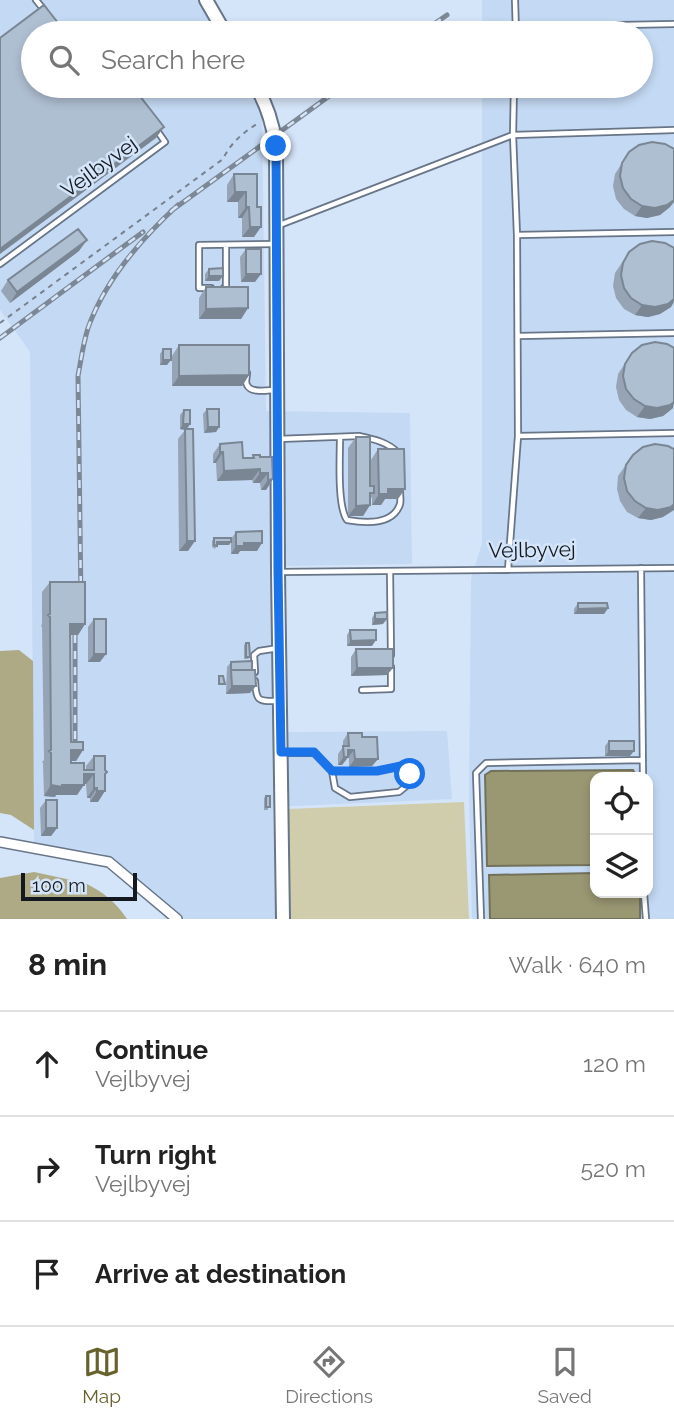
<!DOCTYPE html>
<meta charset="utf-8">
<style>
body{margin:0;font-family:Raleway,sans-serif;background:#f2f2f2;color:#222}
.controls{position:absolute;right:21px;bottom:21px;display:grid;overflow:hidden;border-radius:14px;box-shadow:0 4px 10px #0003}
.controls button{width:63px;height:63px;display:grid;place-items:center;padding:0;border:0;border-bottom:2px solid #e0e0e0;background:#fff;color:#222;font:35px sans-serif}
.scale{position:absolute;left:21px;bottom:18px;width:116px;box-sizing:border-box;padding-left:7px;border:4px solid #141920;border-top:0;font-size:19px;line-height:24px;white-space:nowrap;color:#141920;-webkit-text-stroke:5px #d5e5f9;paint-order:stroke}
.stop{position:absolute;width:21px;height:21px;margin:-16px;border:5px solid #1a73e8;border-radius:50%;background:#fff}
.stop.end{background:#1a73e8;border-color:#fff;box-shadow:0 2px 7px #0008}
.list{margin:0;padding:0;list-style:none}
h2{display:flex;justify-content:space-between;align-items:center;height:91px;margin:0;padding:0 28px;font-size:30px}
h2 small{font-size:23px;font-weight:400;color:#767676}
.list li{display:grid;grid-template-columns:46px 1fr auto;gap:21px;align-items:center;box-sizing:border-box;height:105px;padding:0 28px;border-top:2px solid #e0e0e0}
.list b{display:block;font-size:26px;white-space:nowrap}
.list p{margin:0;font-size:23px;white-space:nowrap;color:#767676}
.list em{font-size:23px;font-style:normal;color:#767676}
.icon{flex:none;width:38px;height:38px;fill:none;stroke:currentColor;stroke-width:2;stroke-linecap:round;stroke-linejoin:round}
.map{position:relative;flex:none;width:674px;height:919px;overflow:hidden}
.search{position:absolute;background:#fff;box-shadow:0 4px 10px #0003;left:21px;right:21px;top:21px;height:77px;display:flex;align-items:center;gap:18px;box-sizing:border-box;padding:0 24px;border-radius:38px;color:#767676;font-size:26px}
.sheet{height:406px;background:#fff}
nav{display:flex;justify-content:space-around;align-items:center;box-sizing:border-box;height:98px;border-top:2px solid #e0e0e0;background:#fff;font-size:19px;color:#767676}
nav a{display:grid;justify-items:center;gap:4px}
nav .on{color:#66612d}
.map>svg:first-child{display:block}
.built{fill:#c4d9f3;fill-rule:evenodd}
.green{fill:#d0cdac}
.forest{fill:#adaa85}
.water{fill:#9a9773;stroke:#72715a;stroke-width:2}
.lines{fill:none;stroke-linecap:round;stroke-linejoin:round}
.service-casing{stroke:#677587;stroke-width:8}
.minor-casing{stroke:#677587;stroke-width:12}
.tertiary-casing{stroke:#677587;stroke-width:16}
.path{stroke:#77818f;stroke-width:2;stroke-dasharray:5 5;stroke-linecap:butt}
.service{stroke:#fff;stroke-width:4.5}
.minor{stroke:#fff;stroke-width:9}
.tertiary{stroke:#fff;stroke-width:12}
.rail-casing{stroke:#7d8896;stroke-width:5}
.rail{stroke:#d5e5f9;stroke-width:2.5;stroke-dasharray:8;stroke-linecap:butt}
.wall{fill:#96a4b5}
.shaded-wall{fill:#7a8693}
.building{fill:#afbfd2;stroke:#7a8693;stroke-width:2}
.route{stroke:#1a73e8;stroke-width:9}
.labels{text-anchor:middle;stroke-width:5;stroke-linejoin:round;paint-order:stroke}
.street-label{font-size:21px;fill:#141920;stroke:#d5e5f9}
</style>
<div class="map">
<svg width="674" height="919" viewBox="0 0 674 919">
<rect width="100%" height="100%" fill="#d5e5f9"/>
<!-- built -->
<path class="built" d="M0,0H200L219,33H33V86H250L262,107L266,411L410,413L412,564L285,566L286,732L447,731L452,799L273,807L275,919H163L170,910L123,867L101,853L34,844L30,352L0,310Z
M482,0H674V919H472L469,799L471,579L482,543V86H641V33H482ZM595,777H648V893H595Z"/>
<!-- green -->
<path class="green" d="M464,802L469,919H289L288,809Z"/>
<!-- forest -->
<path class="forest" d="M19,650L33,661L34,830L11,815L0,813V651Z
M34,872L85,883C103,892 116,902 127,919H0V878Z"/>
<!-- water -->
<path class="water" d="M633,770L637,777H595V865L487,866L485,775L491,771Z
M595,873V893H640V919H490L489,875Z"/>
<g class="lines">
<!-- service casing -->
<g class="service-casing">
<path id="service" d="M36,0L44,10
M515,0L516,33
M516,27L674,24
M277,226L513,135L514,86
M517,235L674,232
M0,264L165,142L156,129
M211,288H199V245L275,244
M224,288H226V245
M518,336L674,333
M247,373C247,377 245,382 247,385C251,394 269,390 276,390
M518,436L674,433
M340,437C340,457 337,506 347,520C364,523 393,526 400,504C401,501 400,496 400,492
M278,439L359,436C373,439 388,442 398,453
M641,568L643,777
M508,570L518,436L517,235L513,135L674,130
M390,571L391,655
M279,572L674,568
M255,672L254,655L259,651L279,648
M255,681C256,703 259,701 279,701
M362,690L391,689V667
M282,753H314L332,771H377L401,766L410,774V783L399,792L350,797L335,788L332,771
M644,893L646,919
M481,919L476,773L486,763L643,760"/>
</g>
<!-- minor casing -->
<g class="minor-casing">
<path id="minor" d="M0,842L109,862L177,919"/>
</g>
<!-- tertiary casing -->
<g class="tertiary-casing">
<path id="tertiary" d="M206,0L225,33
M256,86C267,105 273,124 276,146L278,572L283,919"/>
</g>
<!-- path -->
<path class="path" d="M0,323L223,159C231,142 244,132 260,122"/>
<!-- service -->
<use href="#service" class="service"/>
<!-- minor -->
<use href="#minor" class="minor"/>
<!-- tertiary -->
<use href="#tertiary" class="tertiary"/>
<!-- rail casing -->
<g class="rail-casing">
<path id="rail" d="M421,33L447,15
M171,211L343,86
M0,338L143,232
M81,600L78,376C81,360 83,344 88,328C105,280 141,239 178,205
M75,635V747"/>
</g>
<!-- rail -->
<use href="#rail" class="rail"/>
</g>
<!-- wall -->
<path class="wall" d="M629,152L670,207L660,215L647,218L635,216L624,209L616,199L613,186L615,174Z
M234,174H257L254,237H242V218H238V202H227V185Z
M246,249L255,282H241L240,257Z
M79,251L10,303L1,291L8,280Z
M629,252L671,307L660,314L648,317L635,315L624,309L616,298L613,286L615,273Z
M209,269L219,281H205V274Z
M206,287L248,308L241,319H199V298Z
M179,345L249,375L242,386H172V356Z
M163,349L167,365H160V354Z
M632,353L673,408L663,416L650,419L637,417L626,410L619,400L616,387L618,374Z
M207,409L219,427L216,432L204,433L203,414Z
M184,410L190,424L187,429L188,551H179L178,439L185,430L180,429V415Z
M356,437L370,486H371V460L378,449L398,499H385L381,505H372V497L370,499V505L363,516H348V448Z
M220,444L243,458H252L253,455L260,457L273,479L266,490H261L260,483H253L252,480L217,481L216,463H213V454Z
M633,455L663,517L651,520L638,518L627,512L620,501L617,489L618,476Z
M236,532L257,551H240L238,554H231V542L229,545H217L215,549L212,547V541L214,538L231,539Z
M50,582L85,624L78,635H70L71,742L83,750L76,761H71V763L84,770H86V766L94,756L107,772L105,775L98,802H90V798H87L86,784H84L77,795H56L55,797L44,796L43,763L42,762L44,760L42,627L41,626L42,624V592Z
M578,603L608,608L604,614H574V609Z
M375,613L383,624L372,625V618Z
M94,619L100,662H88V627Z
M350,630L372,646H347V635Z
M246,643L250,657L248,659H244V645Z
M356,649L387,675L351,676V657Z
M231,662L250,693L226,694L227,667Z
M348,733L362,737L378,759L372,766L349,767V758H347L342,765H338V754L343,747V741Z
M609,741L630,756H605V746Z
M266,796L268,810H264V798Z
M46,800L57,828L51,836H41L40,808Z"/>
<!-- shaded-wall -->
<path class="shaded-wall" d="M164,127L156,138L0,254V249Z
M235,192H246L238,202H227Z
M674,200V202L670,207L660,215L647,218L635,216L642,206Z
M246,207H249L242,218H238Z
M250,227H261L254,237H242Z
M87,240L79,251L10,303L17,292Z
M246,274H261L255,282H241Z
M209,276H223L219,281H205Z
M674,299V302L671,307L660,314L648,317L635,315L642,305Z
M248,308L241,319H199L206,309Z
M163,360H171L167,365H160Z
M249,375L242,386H172L179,376Z
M674,402L673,408L663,416L650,419L637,417L645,406Z
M183,424H190L186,430L180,429Z
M208,427H219L216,432L204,433Z
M220,452H223L216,463H213Z
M260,469L252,480L217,481L224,471Z
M260,473H268L260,483H253Z
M273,479L266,490H261L268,480Z
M388,489H405L398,499H385L381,505H372L379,494Z
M674,504V510L663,517L651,520L638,518L646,508Z
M370,505L363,516H348L356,506Z
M187,541H195L188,551H179Z
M217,542H231L229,545H215Z
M244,543H262L257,551H240L238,554H231L236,546Z
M608,608L604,614H574L578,609Z
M375,619H387L383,624L372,625Z
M70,624H85L78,635H63Z
M376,640L372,646H347L351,641Z
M94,654H106L100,662H88Z
M357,668H393L387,675L351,676Z
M232,686H256L250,693L226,694Z
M71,750H83L76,761H64Z
M348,750H354L342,765H338Z
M609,751H634L630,756H605Z
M355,759H378L372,766L349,767Z
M84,774H94L86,784H77Z
M51,785H84L77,795H56L55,797L44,796Z
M94,788H97L90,798H87Z
M97,791H105L98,802H90Z
M46,828H57L51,836H41Z"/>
<!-- building -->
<path class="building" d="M44,5L66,33H33V86H105L112,95L125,86H132L164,127L0,249V38Z
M652,142L665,144L674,149V200L667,205L655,208L642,206L631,199L623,188L620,176L622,163L629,152L639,145Z
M234,174H257V207H261V227H250L249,207H246V192H235Z
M78,229L87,240L17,292L8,280Z
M652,241L665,243L674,248V299L668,304L655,307L642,305L631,298L624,288L621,275L623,263L629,252L640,244Z
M246,249H261V274H246Z
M223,268V276H209V269Z
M206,287H248V308L206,309Z
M655,342L667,344L674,348V402L670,405L657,408L645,406L634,399L626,389L623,376L625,364L632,353L642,345Z
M179,345H249V375L179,376Z
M163,349H171V360H163Z
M207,409H219V427H208Z
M184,410H190V424H183Z
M185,429H193L195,541H187Z
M356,437H370V486H374V493H370V505L356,506Z
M242,442L243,458H254L253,455H260V457H272L273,479L268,480V473H260V469L224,471L223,452H220V444Z
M655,444L668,446L674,449V504L671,507L658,510L646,508L635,501L627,491L624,478L626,465L633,455L643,447Z
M378,449H404L405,489H388V494H379Z
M262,531V543H244V546H236V532Z
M214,538H231V542H217V546L214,545Z
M50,582H85V624H70L71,742H83V750H71V763H84V770H94V756H105V770L107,772L105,774V791H97V788H94V774H84V785H62V787L51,785V753L49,751L51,750L50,617L48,615L50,614Z
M578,603H607L608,608L578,609Z
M387,612V619H375V613Z
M94,619H106V654H94Z
M350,630H376V640L351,641Z
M246,643H249L250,657H246Z
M356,649H393V668H357Z
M252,661V670H231V671V662Z
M231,670H255L256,686H232Z
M219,676H223L225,684H219Z
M348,733H362V737H377L378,759H355L354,750H348V757H344L343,746H349Z
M609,741H634V751H609Z
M266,796H270V807H266Z
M46,800H57V828H46Z"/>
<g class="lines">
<!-- route -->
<path class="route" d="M276,146L278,572L281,752H314L332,771H377L401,766L410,774"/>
</g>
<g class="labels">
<!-- street labels -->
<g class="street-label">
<text transform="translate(99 167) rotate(-36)" y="7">Vejlbyvej</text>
<text transform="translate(532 550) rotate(-1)" y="7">Vejlbyvej</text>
</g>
</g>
</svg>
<div class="controls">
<button><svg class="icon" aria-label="locate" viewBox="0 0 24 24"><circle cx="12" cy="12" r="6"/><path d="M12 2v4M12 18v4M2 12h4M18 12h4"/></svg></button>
<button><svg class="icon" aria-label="layers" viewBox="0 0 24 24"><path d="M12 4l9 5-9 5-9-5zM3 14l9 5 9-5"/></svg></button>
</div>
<div class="scale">100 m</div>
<div class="stop" style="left:410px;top:774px"></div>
<div class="stop end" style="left:276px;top:146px"></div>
<div class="search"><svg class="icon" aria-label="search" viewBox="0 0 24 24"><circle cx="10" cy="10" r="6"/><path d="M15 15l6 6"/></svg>Search here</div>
</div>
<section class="sheet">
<h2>8 min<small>Walk · 640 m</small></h2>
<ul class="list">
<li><svg class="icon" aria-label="ahead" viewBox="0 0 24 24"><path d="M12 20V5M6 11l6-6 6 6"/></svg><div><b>Continue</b><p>Vejlbyvej</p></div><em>120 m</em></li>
<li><svg class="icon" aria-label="right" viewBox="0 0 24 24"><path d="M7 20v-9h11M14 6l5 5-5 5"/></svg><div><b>Turn right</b><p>Vejlbyvej</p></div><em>520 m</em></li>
<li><svg class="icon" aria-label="arrive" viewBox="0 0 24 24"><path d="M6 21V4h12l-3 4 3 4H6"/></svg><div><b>Arrive at destination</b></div></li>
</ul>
</section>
<nav>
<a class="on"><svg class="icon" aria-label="map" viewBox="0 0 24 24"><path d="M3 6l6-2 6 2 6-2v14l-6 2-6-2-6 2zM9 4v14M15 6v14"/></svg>Map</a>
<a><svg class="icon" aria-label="directions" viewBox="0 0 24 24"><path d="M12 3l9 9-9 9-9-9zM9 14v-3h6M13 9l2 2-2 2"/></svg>Directions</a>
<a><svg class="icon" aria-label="saved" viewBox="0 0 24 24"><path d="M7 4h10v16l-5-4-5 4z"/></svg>Saved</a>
</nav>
